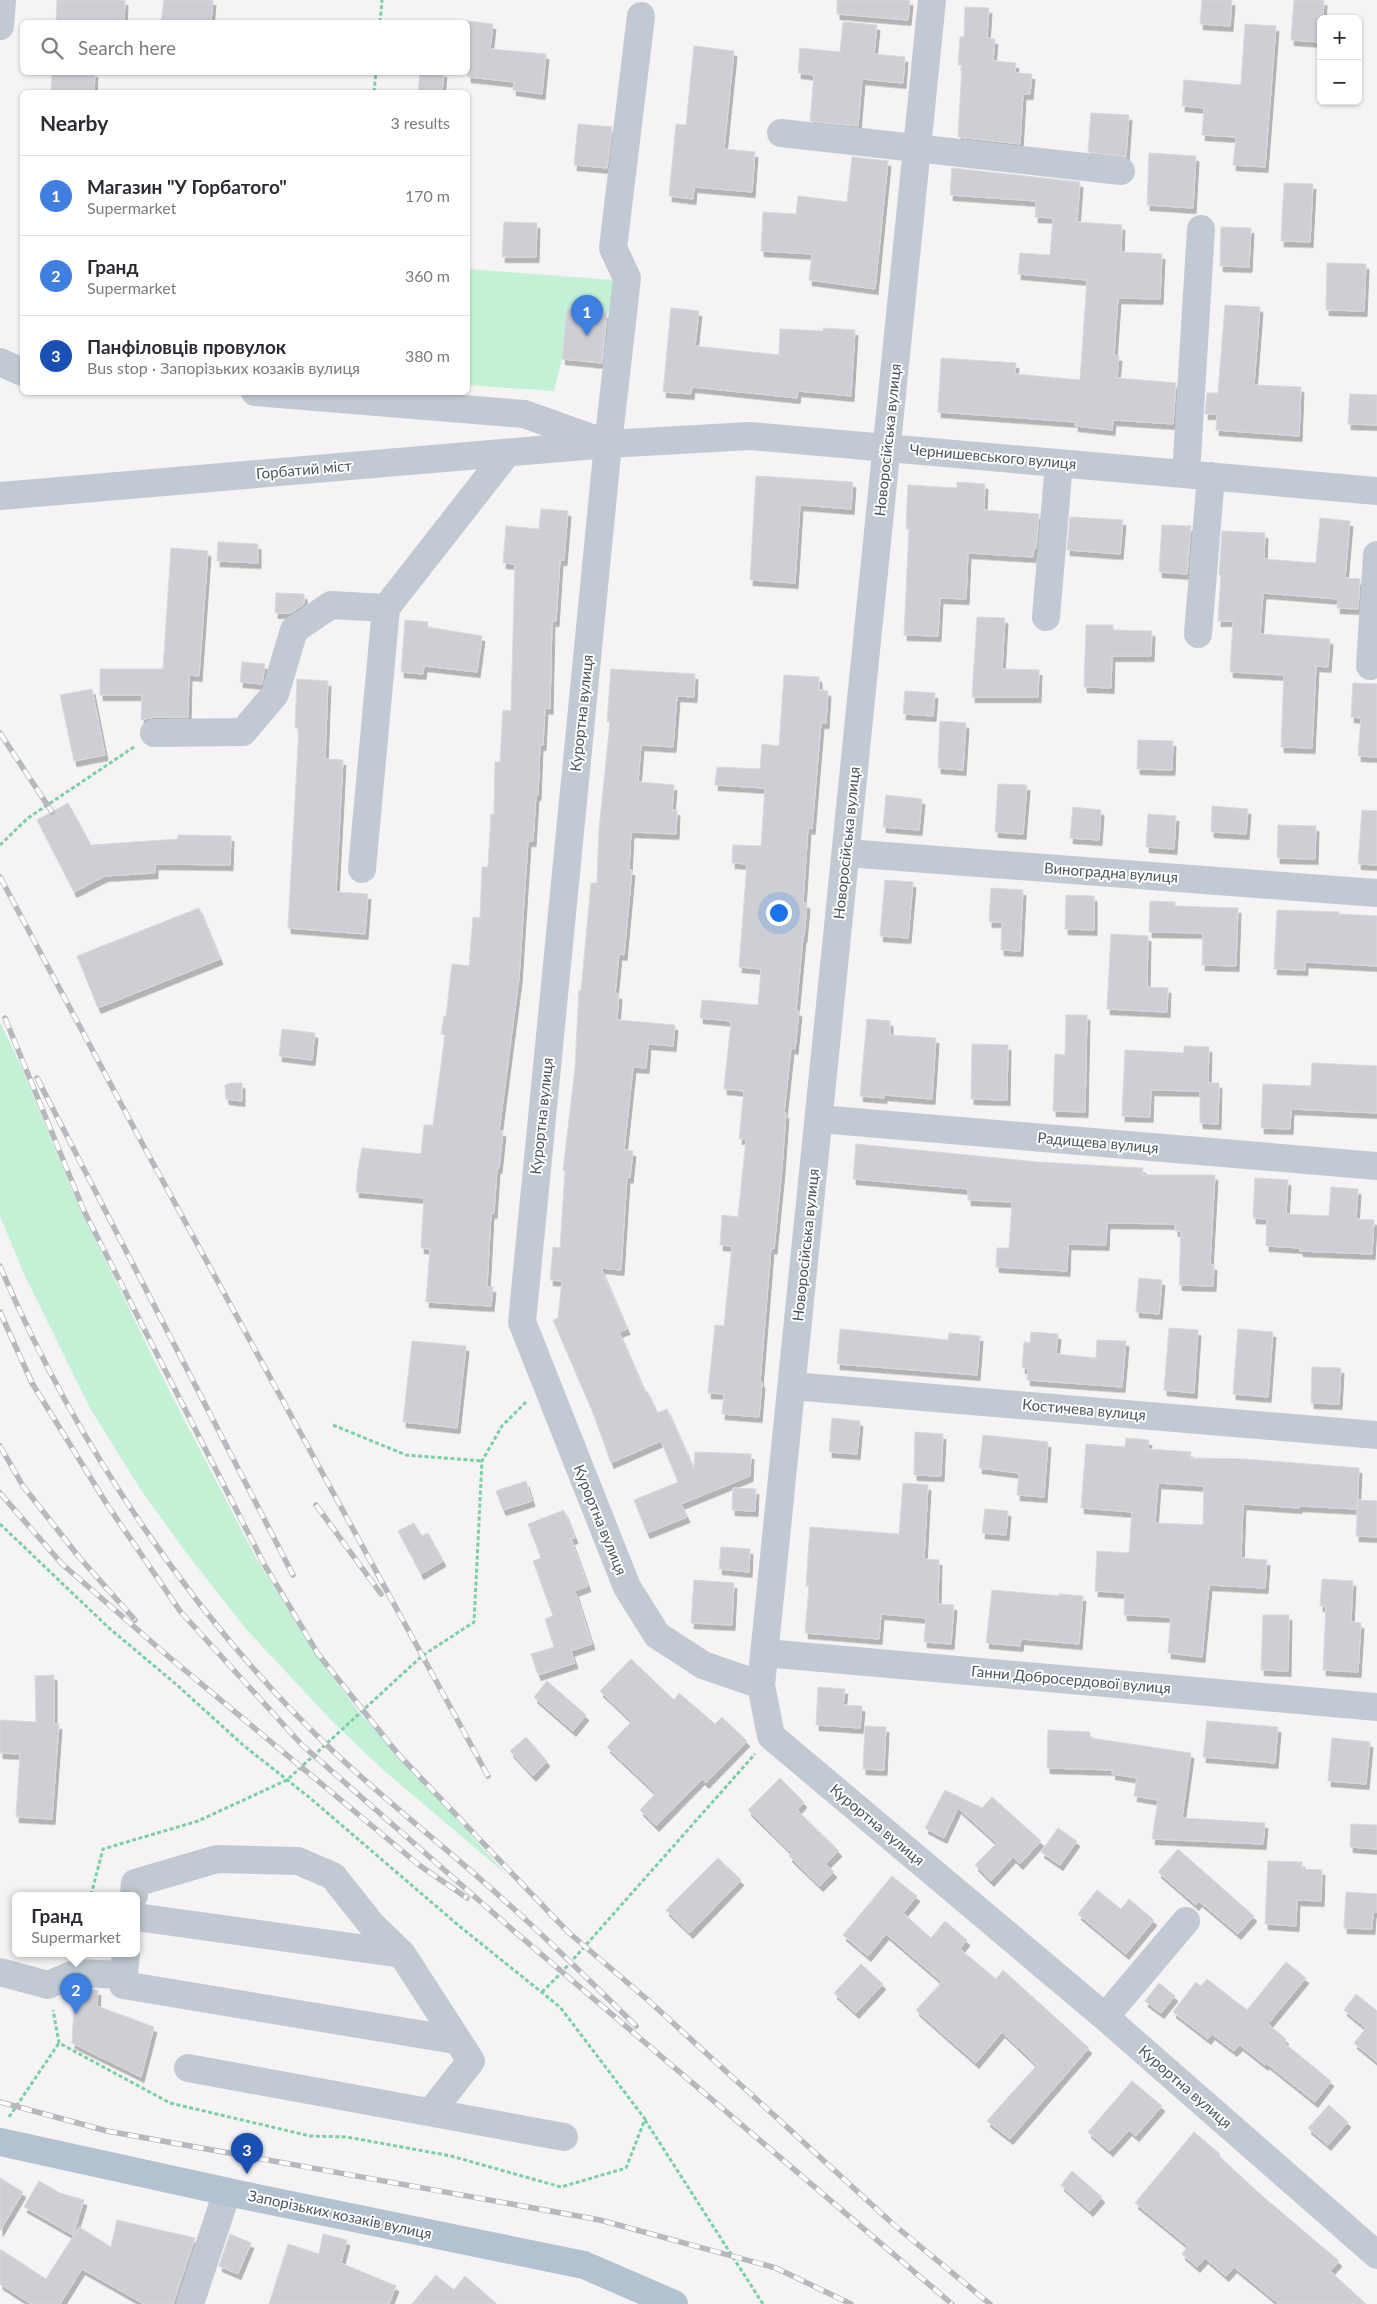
<!DOCTYPE html>
<meta charset="utf-8">
<style>
body{margin:0;font-family:Lato,sans-serif;background:#f2f2f3;color:#2b2b33}
.controls{position:absolute;right:15px;top:15px;display:grid;overflow:hidden;border-radius:8px;box-shadow:0 1px 4px #0004}
.controls button{width:45px;height:45px;display:grid;place-items:center;padding:0;border:0;border-bottom:1px solid #e1e1e2;background:#fff;color:#2b2b33;font:25px sans-serif}
.you{position:absolute;left:778px;top:912px;width:18px;height:18px;margin:-12px;border:4px solid #fff;border-radius:50%;background:#1a73e8;box-shadow:0 0 0 8px #1a73e833}
.badge{display:grid;place-items:center;width:32px;height:32px;border-radius:50%;background:#b45309;color:#fff;font-size:16px;font-weight:700}
.pin{position:absolute;translate:-50% -41px;filter:drop-shadow(0 1px 2px #0008)}
.pin::after{content:'';position:absolute;top:26px;width:18px;height:15px;background:inherit;clip-path:polygon(0 0,100% 0,50% 100%)}
.popup{position:absolute;left:12px;top:1892px;width:128px;height:65px;box-sizing:border-box;display:grid;place-content:center;border-radius:8px;background:#fff;filter:drop-shadow(0 1px 4px #0005);font-size:16px;white-space:nowrap;color:#7c7c81}
.popup b{font-size:19px;color:#2b2b33}
.popup::after{content:'';position:absolute;left:50%;top:100%;margin-left:-10px;border:10px solid transparent;border-top-color:#fff}
.list{margin:0;padding:0;list-style:none}
h2{display:flex;justify-content:space-between;align-items:center;height:65px;margin:0;padding:0 20px;font-size:21px}
h2 small{font-size:16px;font-weight:400;color:#7c7c81}
.list li{display:grid;grid-template-columns:32px 1fr auto;gap:15px;align-items:center;box-sizing:border-box;height:80px;padding:0 20px;border-top:1px solid #e1e1e2}
.list b{display:block;font-size:19px;white-space:nowrap}
.list p{margin:0;font-size:16px;white-space:nowrap;color:#7c7c81}
.list em{font-size:16px;font-style:normal;color:#7c7c81}
.icon{flex:none;width:28px;height:28px;fill:none;stroke:currentColor;stroke-width:2;stroke-linecap:round;stroke-linejoin:round}
.map{position:relative;flex:none;width:1377px;height:2304px;overflow:hidden}
.search{position:absolute;background:#fff;box-shadow:0 1px 4px #0004;left:20px;top:20px;width:450px;height:55px;display:flex;align-items:center;gap:12px;box-sizing:border-box;padding:0 18px;border-radius:8px;color:#7c7c81;font-size:19px}
.panel{position:absolute;background:#fff;box-shadow:0 1px 4px #0004;left:20px;top:90px;width:450px;height:305px;border-radius:8px}
.map>svg:first-child{display:block}
.green{fill:#c3f1d5}
.building{fill:#cdcfd5;stroke:#d7d9de;fill-rule:evenodd;filter:url(#shadow)}
.lines{fill:none;stroke-linecap:round;stroke-linejoin:round}
.path{stroke:#7ad0a6;stroke-width:3;stroke-dasharray:4 2.5;stroke-linecap:butt}
.minor{stroke:#c1cad2;stroke-width:28}
.major{stroke:#b3c2d1;stroke-width:28}
.rail-casing{stroke:#b5b8bd;stroke-width:5.5}
.rail{stroke:#fff;stroke-width:4;stroke-dasharray:11;stroke-linecap:butt}
.labels{text-anchor:middle;stroke-width:4;stroke-linejoin:round;paint-order:stroke}
.street-label{font-size:15px;fill:#4a5661;stroke:#fff}
</style>
<div class="map">
<svg width="1377" height="2304" viewBox="0 0 1377 2304">
<defs>
<filter id="shadow"><feDropShadow dx="3" dy="5.5" stdDeviation="0" flood-color="#0004"/></filter>
</defs>
<rect width="100%" height="100%" fill="#f5f3f3"/>
<!-- green -->
<path class="green" d="M468,269L612,280V313L567,309L562,359L554,391L468,385Z
M0,1022L21,1066L78,1205L170,1392L256,1558L313,1650L358,1711L507,1875L381,1768L330,1719L246,1629L185,1551L141,1490L90,1408L24,1274L0,1216Z"/>
<!-- building -->
<path class="building" d="M57,0H125L124,22H56Z
M164,0H213L211,22H161Z
M837,0H910L908,20L837,14Z
M1202,0H1232L1230,26L1200,24Z
M1294,0H1324L1323,19H1321V42L1291,40Z
M965,7L989,8L987,38L995,39L993,61L1016,63L1015,73L1032,74L1030,94H1023L1020,144L958,137L962,65H958L960,37H964Z
M468,21L493,24L490,49L546,54L542,94L513,90L514,82L468,77Z
M843,22L877,25L874,54L905,57L903,83L862,79L858,126L810,121L814,75L798,73L800,48L840,52Z
M1245,24L1276,26L1265,167L1233,165L1236,137L1202,135L1204,108L1182,106L1184,80L1241,85Z
M694,46L734,51L724,149L755,152L752,192L694,187L693,199L669,196L676,124L686,125Z
M52,72H95L94,92H51Z
M420,72H444L442,92H418Z
M1091,113L1129,115L1126,157L1088,152Z
M578,124L612,127L607,168L574,165Z
M1149,153L1196,156L1193,208L1147,205Z
M852,157L888,161L875,289L809,280L812,254L761,251L763,212L796,214L798,196L847,202Z
M952,168L1080,182L1077,222L1122,225L1121,252L1162,254L1160,299L1118,298L1114,355L1119,356L1117,378L1176,383L1173,424L1113,420L1112,430L1075,426L1076,422L938,412L941,358L1016,363L1015,374L1080,380L1087,280L1018,274L1020,253L1050,255L1053,218L1035,217L1036,201L950,195Z
M1284,183L1313,184L1310,242L1281,241Z
M504,222L537,223L536,257H502Z
M1221,227L1251,228L1249,267L1220,266Z
M1327,263L1366,264L1364,311L1326,310Z
M1225,305L1260,307L1254,385L1301,387L1299,436L1216,430L1217,414H1205L1207,393H1218Z
M671,308L699,311L695,346L779,355L780,329L823,331V328L855,330L851,396L798,391L797,398L692,387L691,394L663,392Z
M567,309L607,313L602,363L562,359Z
M1350,394L1377,395V425L1348,424Z
M756,476L853,482L851,509L800,505L795,583L750,580Z
M957,482L985,484L984,510L1039,514L1036,548H1034L1033,557L968,553L966,599L940,598L938,636L904,635L909,529H906L908,485L957,488Z
M541,509L568,511L564,560H560L556,621H552L550,709L545,708L543,745H540L538,795H536L533,841H528L519,978L499,1131H503L499,1168H497L494,1213H491L487,1287H493L491,1306L426,1302L430,1249L421,1248L424,1198L356,1192L358,1169L362,1148L421,1154L424,1125H433L445,1035L441,1034L444,1016L446,1017L452,964L469,966L473,917L480,918L482,867H488L491,814H494L495,762H500L503,710L511,711L515,564L503,563L506,526L539,529Z
M1070,517L1123,520L1120,554L1067,550Z
M1320,518L1350,521L1345,578L1360,579L1358,609L1337,608L1338,599L1263,593L1260,634L1330,639L1328,667L1316,666L1312,748L1281,747L1284,675L1230,672L1233,621H1218L1221,575H1219L1222,531L1265,533L1264,559L1316,563Z
M1162,525L1191,526L1187,574L1159,572Z
M218,542L258,544V563L217,561Z
M171,548L208,551L199,676L189,675L188,717H154L141,720L142,695H100V669H163Z
M276,593L304,594V604L291,613H275Z
M977,617L1005,618L1002,669L1039,670L1038,697H972Z
M405,620L428,622L427,627L482,636L477,672L424,666L423,674L401,672Z
M1086,625H1113V630L1152,631L1151,656H1112L1111,688L1084,687Z
M242,662L265,664L262,684L240,682Z
M611,669L695,674L694,697L677,696L673,747L641,745L638,782L674,785L672,810H677L676,834L631,832L629,870H632L624,955L619,954L615,993L619,994L617,1020L675,1025L673,1046L648,1044L646,1068L633,1067L624,1150L633,1151L630,1178L627,1177L621,1270L601,1268L627,1329L619,1332L645,1392L647,1391L657,1413L667,1409L694,1469L695,1452L751,1454L750,1476L681,1504L687,1517L647,1533L634,1500L678,1482L661,1441L611,1463L593,1413L553,1320L558,1318L562,1281L550,1280L553,1247L560,1248L565,1171H563L575,1068L579,990L581,991L591,883H597L599,830L610,722H607Z
M784,675L819,677V690L828,691L826,723H821L812,829L808,828L803,903H807L804,937H803L796,1011H799L795,1049L791,1048L784,1113H786L782,1168L774,1249L771,1248L760,1382H762L759,1417L722,1414L724,1394L708,1393L715,1325L724,1326L732,1246L720,1245L722,1215L738,1217L746,1139H739L744,1091L724,1089L731,1021L700,1018L702,1000L758,1005L761,969L739,967L747,864L732,863L733,845L761,846L765,788L715,785L717,767L760,769L762,744L779,746Z
M297,679L328,681L325,759L343,760L336,892L368,894L365,934L288,928L299,728L295,727Z
M1353,683L1377,684V757L1358,756L1361,718L1351,717Z
M92,689L105,755L74,761L60,695Z
M905,691L935,693L933,716L903,714Z
M940,721L966,723L963,770L938,768Z
M1138,740L1173,741L1172,770L1137,769Z
M998,784L1027,785L1023,834L995,832Z
M886,795L922,799L919,830L883,827Z
M68,803L91,845L178,839V835L231,836L230,865L155,864V873L105,876L74,892L37,820Z
M1212,806L1248,809L1246,834L1211,832Z
M1073,807L1101,810L1099,840L1070,838Z
M1362,810L1377,811V865L1358,864Z
M1148,814L1176,816L1174,849L1146,847Z
M1278,825L1316,826L1315,859L1277,858Z
M885,880L913,882L908,938L880,936Z
M991,888L1023,890L1020,951L1001,950L1002,922H989Z
M1066,895L1094,896V930L1065,929Z
M1150,901L1175,902V906L1238,908L1236,966L1202,965L1203,933L1149,932Z
M199,908L220,959L98,1008L77,956Z
M1277,910L1339,912V914L1377,916V966L1305,962V970L1274,969Z
M1111,934L1148,936L1147,987L1168,988L1167,1012L1107,1009Z
M1066,1015H1087L1085,1112L1053,1111L1055,1054L1065,1055Z
M867,1019L890,1021V1035L936,1038L932,1099L884,1095V1098L860,1096Z
M282,1029L315,1033L312,1060L279,1056Z
M972,1044L1008,1045L1007,1100L971,1099Z
M1184,1046L1209,1047L1208,1083H1219L1218,1124L1200,1123V1091L1151,1090L1150,1117L1122,1116L1125,1050L1184,1053Z
M1312,1063L1377,1066V1113L1291,1109L1290,1129L1261,1128L1263,1084L1311,1086Z
M231,1083H242V1101L226,1099L225,1085Z
M856,1144L1038,1162L1143,1168L1142,1175H1215L1210,1264L1214,1265L1213,1286L1179,1285L1181,1231H1175V1224L1107,1223L1106,1245L1068,1244L1067,1271L996,1267L997,1248H1009L1012,1202L968,1200V1189L853,1179Z
M1255,1178L1288,1180L1286,1214L1329,1216L1331,1187L1358,1189L1356,1219L1374,1220L1372,1254L1300,1251V1248L1266,1246L1267,1219L1253,1218Z
M1139,1278L1162,1280L1159,1314L1136,1312Z
M1169,1328L1198,1330L1194,1393L1164,1390Z
M840,1329L948,1340L949,1333L980,1336L977,1375L837,1364Z
M1238,1329L1273,1332L1268,1397L1233,1394Z
M1031,1332L1058,1334L1056,1354L1096,1358L1097,1340L1126,1341L1122,1387L1027,1380L1028,1368H1022L1024,1342L1030,1343Z
M412,1341L466,1346L457,1428L403,1422Z
M1312,1367L1341,1368L1339,1404L1311,1403Z
M832,1418L860,1421L857,1454L829,1452Z
M915,1432L943,1434L941,1476L914,1475Z
M983,1435L1048,1442L1044,1497L1017,1495L1019,1473L979,1468Z
M1126,1438L1149,1440L1148,1449L1191,1452L1190,1458L1244,1459L1359,1468L1357,1509L1299,1506V1508L1243,1504L1241,1558L1267,1560L1265,1588L1209,1585L1202,1657L1168,1653L1171,1617L1124,1615L1125,1593L1095,1591L1097,1551L1129,1553L1132,1512L1081,1508L1086,1444L1125,1447ZM1158,1483L1204,1486L1203,1525L1155,1523Z
M526,1481L532,1501L503,1510L496,1491Z
M903,1483L928,1485L924,1559L939,1560L938,1604L954,1605L951,1644L924,1642L926,1618L881,1614L879,1639L805,1633L809,1586H806L810,1527L899,1534Z
M733,1488L756,1489L755,1511L732,1510Z
M1358,1500L1377,1501V1537L1356,1536Z
M985,1509L1008,1511L1006,1535L982,1533Z
M564,1510L575,1538L571,1539L588,1586L575,1591L592,1644L571,1651L575,1663L538,1675L531,1654L554,1647L545,1619L553,1616L533,1561L541,1558L528,1524Z
M414,1523L422,1536L428,1533L443,1561L421,1574L398,1531Z
M721,1547L750,1549L749,1572L719,1569Z
M1322,1579L1353,1581L1351,1622L1361,1623L1358,1672L1323,1670L1326,1606H1320Z
M694,1580L734,1583L732,1625L691,1623Z
M992,1590L1059,1596V1594L1083,1596L1079,1644L1021,1639L1020,1646L986,1643Z
M1263,1615H1289L1288,1671L1261,1670Z
M631,1659L674,1700L679,1693L715,1724L722,1717L747,1741L706,1783L702,1779L656,1826L640,1810L656,1793L607,1747L632,1721L600,1691Z
M54,1675V1724H59L52,1819L16,1817L20,1754L0,1753V1720L36,1722L35,1676Z
M547,1681L586,1715L573,1731L534,1697Z
M818,1687L845,1689L843,1705L862,1706L860,1728L816,1725Z
M1207,1721L1278,1727L1275,1763L1203,1757Z
M865,1726L886,1727L884,1770L863,1769Z
M1048,1730L1090,1732V1738L1191,1753L1182,1818L1265,1823L1263,1844L1152,1839L1158,1800L1134,1796L1137,1778L1112,1774L1113,1770L1047,1768Z
M526,1737L547,1761L533,1776L510,1751Z
M1332,1738L1370,1742L1366,1784L1328,1781Z
M780,1778L804,1802L797,1810L839,1851L826,1864L834,1872L820,1886L789,1856L792,1853L748,1810Z
M945,1790L982,1808L992,1797L1041,1841L1020,1864L1013,1857L991,1881L975,1865L997,1843L958,1808L944,1838L925,1828Z
M1351,1824L1377,1825V1849L1350,1847Z
M1058,1828L1077,1841L1060,1865L1041,1852Z
M1178,1849L1254,1916L1238,1934L1199,1901L1196,1905L1158,1872Z
M718,1858L741,1880L690,1933L666,1910Z
M1268,1861L1302,1862V1869L1322,1870L1321,1901L1297,1900L1296,1926L1265,1924Z
M892,1876L917,1896L903,1913L931,1938L945,1921L967,1940L960,1949L996,1979L1003,1970L1089,2048L1010,2139L987,2121L1037,2065L1002,2032L976,2063L916,2010L942,1982L886,1934L868,1956L843,1935Z
M1097,1890L1121,1909L1129,1899L1154,1920L1126,1954L1078,1914Z
M1346,1892L1377,1894V1912H1373L1372,1929L1344,1928Z
M1286,1962L1306,1978L1268,2024L1286,2039L1283,2042L1331,2081L1315,2102L1266,2063L1265,2065L1240,2045L1234,2051L1212,2034L1208,2039L1173,2012L1196,1982L1201,1986L1207,1979L1247,2010Z
M861,1964L883,1984L856,2013L834,1993Z
M1159,1983L1175,1996L1161,2013L1145,2001Z
M79,1989L98,1990L97,2006L154,2027L141,2077L72,2043L75,1990Z
M1356,1994L1377,2011V2062L1354,2043L1366,2028L1344,2010Z
M1132,2081L1162,2106L1136,2136L1129,2130L1110,2151L1088,2132Z
M1329,2105L1348,2122L1328,2145L1308,2128Z
M1194,2132L1220,2154L1219,2156L1260,2194L1339,2261L1330,2271L1366,2304H1279L1234,2267L1226,2276L1205,2258L1197,2267L1182,2254L1188,2246L1135,2203Z
M1072,2171L1102,2197L1090,2211L1061,2185Z
M0,2178L23,2192L0,2231Z
M39,2181L60,2193L84,2200L73,2235L24,2207Z
M117,2220L195,2238L173,2304H144L82,2269L60,2304H31L0,2284V2249L46,2279L79,2227L111,2247Z
M230,2234L251,2243L238,2274L219,2266Z
M323,2234L347,2240L341,2263L396,2286L389,2304H269L288,2244L319,2254Z
M436,2275L454,2290L465,2276L497,2304H412Z"/>
<g class="lines">
<!-- path -->
<path class="path" d="M380,22L382,0
M374,92L376,72
M0,845L28,818L134,747
M333,1425L406,1455L482,1461
M0,1524L109,1628L177,1685L243,1745L310,1798L458,1925L560,2007L645,2119L626,2168L561,2187L451,2156L347,2137L310,2136L170,2103L59,2043L53,2010
M91,1895L103,1849L198,1821L287,1780L422,1656L474,1622L482,1461L502,1426L527,1401
M542,1992L562,1972L755,1754
M9,2117L59,2043
M645,2120L763,2304"/>
<!-- minor -->
<path class="minor" d="M641,16L613,248L627,278L608,444L522,1322L627,1587L657,1635L703,1665L761,1685L771,1736L1105,2017L1377,2255
M0,26L2,0
M781,133L1121,171
M0,362L22,372
M255,392L524,414L600,441
M1186,474L1201,229
M0,496L608,444L750,436L1377,491
M1046,617L1059,463
M1198,634L1211,476
M1370,666L1377,555
M154,733L243,732L275,694L294,630L331,605L386,608L507,453
M846,853L1377,893
M362,869L386,608
M819,1119L1377,1166
M792,1386L1377,1435
M765,1653L1377,1707
M761,1685L932,0
M134,1895L135,1883L217,1859L298,1861L333,1876L371,1924L402,1954L471,2061L431,2112
M136,1917L402,1954
M126,1953L123,1985L455,2040
M0,1972L48,1985L76,1973L123,1975
M1105,2017L1186,1921
M188,2068L564,2137
M190,2304L227,2192"/>
<!-- major -->
<path class="major" d="M0,2142L242,2195L584,2265L674,2304"/>
<!-- rail casing -->
<g class="rail-casing">
<path id="rail" d="M0,733L52,812
M0,877L142,1143L488,1776
M5,1018L84,1211L264,1564L318,1654L398,1754L568,1932L649,2001L893,2224L990,2304
M37,1078L293,1575
M0,1266C74,1442 195,1621 334,1752C389,1804 449,1850 505,1901C550,1941 593,1984 636,2026
M0,1312L32,1383L108,1506L180,1611L302,1745L507,1925L952,2304
M0,1446L23,1486L79,1557L135,1620
M0,1493L62,1564L169,1657L419,1865L467,1898
M316,1505L381,1594
M0,2102L107,2131L600,2220L776,2268L851,2304"/>
</g>
<!-- rail -->
<use href="#rail" class="rail"/>
</g>
<g class="labels">
<!-- street labels -->
<g class="street-label">
<text transform="translate(888 440) rotate(-84)" y="5">Новоросійська вулиця</text>
<text transform="translate(993 457) rotate(5)" y="5">Чернишевського вулиця</text>
<text transform="translate(304 470) rotate(-5)" y="5">Горбатий міст</text>
<text transform="translate(582 713) rotate(-84)" y="5">Курортна вулиця</text>
<text transform="translate(847 843) rotate(-84)" y="5">Новоросійська вулиця</text>
<text transform="translate(1111 873) rotate(4)" y="5">Виноградна вулиця</text>
<text transform="translate(542 1116) rotate(-84)" y="5">Курортна вулиця</text>
<text transform="translate(1098 1143) rotate(5)" y="5">Радищева вулиця</text>
<text transform="translate(806 1245) rotate(-84)" y="5">Новоросійська вулиця</text>
<text transform="translate(1084 1410) rotate(5)" y="5">Костичева вулиця</text>
<text transform="translate(600 1520) rotate(68)" y="5">Курортна вулиця</text>
<text transform="translate(1071 1680) rotate(5)" y="5">Ганни Добросердової вулиця</text>
<text transform="translate(877 1825) rotate(40)" y="5">Курортна вулиця</text>
<text transform="translate(1185 2087) rotate(41)" y="5">Курортна вулиця</text>
<text transform="translate(340 2215) rotate(12)" y="5">Запорізьких козаків вулиця</text>
</g>
</g>
</svg>
<div class="controls">
<button>+</button>
<button>−</button>
</div>
<div class="you"></div>
<div class="pin badge" style="left:587px;top:336px;background:#3f7fe0">1</div>
<div class="pin badge" style="left:76px;top:2014px;background:#3f7fe0">2</div>
<div class="popup"><b>Гранд</b>Supermarket</div>
<div class="pin badge" style="left:247px;top:2174px;background:#1a4fb4">3</div>
<div class="search"><svg class="icon" aria-label="search" viewBox="0 0 24 24"><circle cx="10" cy="10" r="6"/><path d="M15 15l6 6"/></svg>Search here</div>
<section class="panel">
<h2>Nearby<small>3 results</small></h2>
<ul class="list">
<li><span class="badge" style="background:#3f7fe0">1</span><div><b>Магазин &quot;У Горбатого&quot;</b><p>Supermarket</p></div><em>170 m</em></li>
<li><span class="badge" style="background:#3f7fe0">2</span><div><b>Гранд</b><p>Supermarket</p></div><em>360 m</em></li>
<li><span class="badge" style="background:#1a4fb4">3</span><div><b>Панфіловців провулок</b><p>Bus stop · Запорізьких козаків вулиця</p></div><em>380 m</em></li>
</ul>
</section>
</div>
